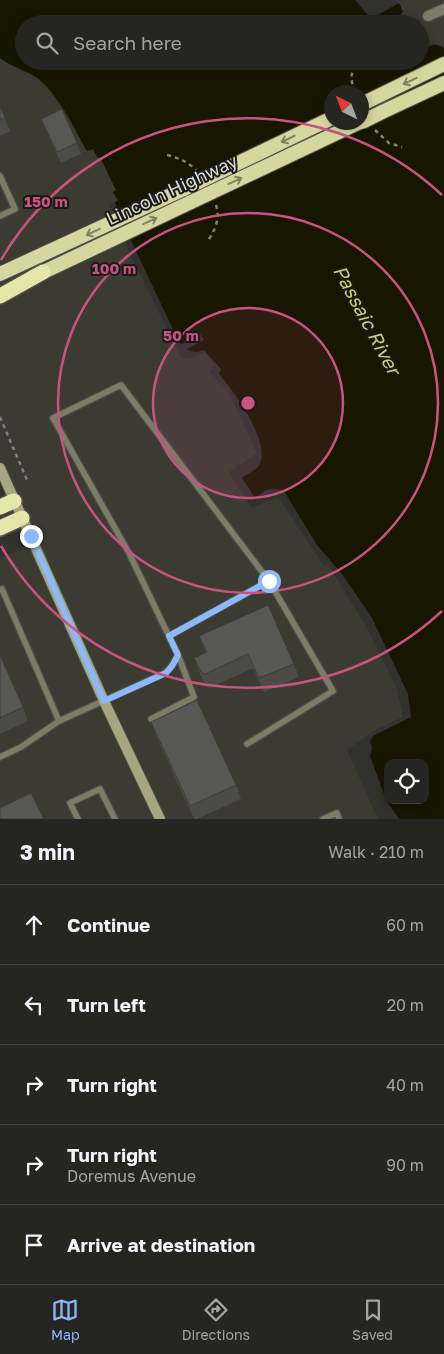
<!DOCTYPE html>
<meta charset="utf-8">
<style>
body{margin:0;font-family:"Golos Text",sans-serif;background:#31312f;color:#f1f3f6}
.controls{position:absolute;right:15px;bottom:15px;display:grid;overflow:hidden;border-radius:10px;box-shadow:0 2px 8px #0003}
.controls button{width:45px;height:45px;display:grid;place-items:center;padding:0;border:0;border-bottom:1px solid #424240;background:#252522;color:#f1f3f6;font:25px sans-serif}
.compass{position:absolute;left:324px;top:85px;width:45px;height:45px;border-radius:50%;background:#252522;box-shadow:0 2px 8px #0003;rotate:318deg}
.stop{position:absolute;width:15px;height:15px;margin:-11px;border:4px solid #8db9fc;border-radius:50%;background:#fff}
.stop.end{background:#8db9fc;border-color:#fff;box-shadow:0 1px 5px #0008}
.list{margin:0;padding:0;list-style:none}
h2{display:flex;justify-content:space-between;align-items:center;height:65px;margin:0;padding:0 20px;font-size:21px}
h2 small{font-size:16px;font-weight:400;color:#a3a5a5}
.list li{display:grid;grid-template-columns:32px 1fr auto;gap:15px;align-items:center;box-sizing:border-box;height:80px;padding:0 20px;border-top:1px solid #424240}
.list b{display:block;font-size:19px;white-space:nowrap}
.list p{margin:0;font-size:16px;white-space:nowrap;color:#a3a5a5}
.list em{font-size:16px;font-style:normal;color:#a3a5a5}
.icon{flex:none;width:28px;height:28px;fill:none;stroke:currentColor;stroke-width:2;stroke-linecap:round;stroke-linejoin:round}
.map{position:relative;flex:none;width:444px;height:819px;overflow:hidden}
.search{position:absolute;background:#252522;box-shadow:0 2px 8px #0003;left:15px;right:15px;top:15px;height:55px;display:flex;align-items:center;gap:12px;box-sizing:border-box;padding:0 18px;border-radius:28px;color:#a3a5a5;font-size:19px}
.sheet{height:465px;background:#252522}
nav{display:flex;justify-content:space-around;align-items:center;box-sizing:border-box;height:70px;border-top:1px solid #424240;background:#252522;font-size:14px;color:#a3a5a5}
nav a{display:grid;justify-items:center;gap:2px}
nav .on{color:#8db9fc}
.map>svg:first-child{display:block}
.built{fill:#3b3b32}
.water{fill:#171600;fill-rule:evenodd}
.pier{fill:#31312e}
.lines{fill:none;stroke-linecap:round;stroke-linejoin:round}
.service-casing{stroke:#4f4f4d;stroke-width:8}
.minor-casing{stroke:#4f4f4d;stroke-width:12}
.secondary-casing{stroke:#4f4f4d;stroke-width:12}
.trunk-casing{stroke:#4f4f4d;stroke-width:16}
.motorway-casing{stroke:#4f4f4d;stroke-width:18}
.path{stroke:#80807d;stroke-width:2.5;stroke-dasharray:4 4;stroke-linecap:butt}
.service{stroke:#7c7d64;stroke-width:5.5}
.minor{stroke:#7c7d64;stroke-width:10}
.secondary{stroke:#a6a77f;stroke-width:10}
.trunk{stroke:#d6d79e;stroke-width:14}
.motorway{stroke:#e5e6a7;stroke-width:15}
.trunk-bridge-casing{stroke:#4f4f4d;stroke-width:16;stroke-linecap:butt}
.trunk-bridge{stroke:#d6d79e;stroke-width:14}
.wall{fill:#4b4b47}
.building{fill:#575753;stroke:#3d3d3a}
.oneway{stroke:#818261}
.route{stroke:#8db9fc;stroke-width:6}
.ring{fill:none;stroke:#c95280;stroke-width:2.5}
.labels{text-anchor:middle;stroke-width:4;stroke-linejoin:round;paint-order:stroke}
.street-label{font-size:18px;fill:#dadad8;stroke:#191917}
.water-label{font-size:19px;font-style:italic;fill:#cccc73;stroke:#191917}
.centre{fill:#c95280;stroke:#191917;stroke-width:2.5}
.ring-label{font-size:15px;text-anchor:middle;font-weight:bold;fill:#c95280;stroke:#191917;stroke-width:4;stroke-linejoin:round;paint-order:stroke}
</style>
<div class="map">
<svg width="444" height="819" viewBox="0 0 444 819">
<rect width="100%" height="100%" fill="#31312e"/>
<!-- built -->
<path class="built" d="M395,0H444V49L440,45L434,44L420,47V24H406L401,13L403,12L399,3Z
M0,58L5,62L38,78L49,89L60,105L87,151L93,149L98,158L100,157L116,191L114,192L118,201L109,205L128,250L182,359L191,358L205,353L214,364L210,372L228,391L257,453L229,472L251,508L278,497L324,566L328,564L367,628L397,689L403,717L373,731L347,750L378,819H0V558L37,543L0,463Z"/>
<!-- water -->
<path class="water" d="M0,0H355L371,19L399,3L403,12L401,14L403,19L400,24H24V61H420V50C429,46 436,42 444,48V819H399L386,800L370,756L372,748L370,741L373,736L411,717L408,694L372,618L342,574L317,545L284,491C271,487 266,489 255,498L242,478C246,475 254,471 258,467C274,445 233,390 219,374L221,369L204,350C192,354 187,351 179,342L119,215L115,202L118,200L113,192L116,190L100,157L98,158L93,149L87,151C75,129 58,93 37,78C26,70 11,67 0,58ZM332,92H362V122H332ZM388,763H425V800H388Z"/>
<!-- pier -->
<path class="pier" d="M200,334L204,340L183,351L179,346Z"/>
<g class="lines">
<!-- service casing -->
<g class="service-casing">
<path id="service" d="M0,176L15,209L0,216
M0,590L2,589L59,721
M169,636L269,581L333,691L247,744
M151,719L194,697L178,655
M0,757L21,747L59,721L165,673L172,666L178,655L129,553L53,418L121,385L269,581
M78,819L70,803L100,789L115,819
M323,819L337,813L339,819"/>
</g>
<!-- minor casing -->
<g class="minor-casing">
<path id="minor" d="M428,16L444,9"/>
</g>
<!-- secondary casing -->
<g class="secondary-casing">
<path id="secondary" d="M0,468L104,701L160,819"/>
</g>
<!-- trunk casing -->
<g class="trunk-casing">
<path id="trunk" d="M362,104L444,64
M382,112L444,83
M0,274L184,189
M33,277L191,202"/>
</g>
<!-- motorway casing -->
<g class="motorway-casing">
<path id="motorway" d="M0,296L43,272
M0,507L14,501
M0,528L22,518"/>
</g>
<!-- path -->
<path class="path" d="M354,92L351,77L356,61
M375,130L389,143L402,147
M167,155C178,158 187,161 196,170
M209,239C216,228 220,218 216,205
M0,417L27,480"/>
<!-- service -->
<use href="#service" class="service"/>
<!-- minor -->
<use href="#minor" class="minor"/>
<!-- secondary -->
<use href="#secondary" class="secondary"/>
<!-- trunk -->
<use href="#trunk" class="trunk"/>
<!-- motorway -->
<use href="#motorway" class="motorway"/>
<!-- trunk-bridge casing -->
<g class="trunk-bridge-casing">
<path id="trunk-bridge" d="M362,122L382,112
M184,189L332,118
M191,202L360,122"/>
</g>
<!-- trunk-bridge -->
<use href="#trunk-bridge" class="trunk-bridge"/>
</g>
<!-- wall -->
<path class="wall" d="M0,107L10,131L0,136Z
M41,119L77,143L81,154L61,163L45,129Z
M199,636L294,664L299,677L264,692L253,668L210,688L206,686L199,672L194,658L206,653Z
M0,655L23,707L28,721L0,734Z
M151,722L236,785L241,799L197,819H194L156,736Z"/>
<!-- building -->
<path class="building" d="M0,107L5,117L0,120Z
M62,109L77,143L57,152L41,119Z
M268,605L294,664L259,678L248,654L205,674L201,672L194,658L207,652L199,636Z
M0,655L23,707L0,718Z
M197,700L236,785L190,806L151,722Z
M31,793L44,819H0V808Z"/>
<!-- one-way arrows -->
<defs><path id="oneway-shaft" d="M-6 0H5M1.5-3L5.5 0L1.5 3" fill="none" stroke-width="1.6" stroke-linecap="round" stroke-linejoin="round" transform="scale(1.25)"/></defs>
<g class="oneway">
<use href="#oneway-shaft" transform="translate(410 81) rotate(155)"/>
<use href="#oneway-shaft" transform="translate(288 139) rotate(154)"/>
<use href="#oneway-shaft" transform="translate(235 181) rotate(-25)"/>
<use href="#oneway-shaft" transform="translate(150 221) rotate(-25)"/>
<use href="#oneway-shaft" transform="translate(93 232) rotate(155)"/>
</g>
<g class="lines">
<!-- route -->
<path class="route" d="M31,536L104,701L166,673L172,666L178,655L169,636L269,581"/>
</g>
<!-- distance rings -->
<circle cx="248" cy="403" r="95" fill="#c95280" fill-opacity=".12"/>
<g class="ring">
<circle cx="248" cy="403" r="95"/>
<circle cx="248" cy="403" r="190"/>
<path d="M442 611A285 285 0 0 1 1 546M1 260A285 285 0 0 1 442 195"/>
</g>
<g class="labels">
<!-- street labels -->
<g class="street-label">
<text transform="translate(172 190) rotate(-25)" y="6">Lincoln Highway</text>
</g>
<!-- water labels -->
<g class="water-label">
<text transform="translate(367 320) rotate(62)" y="7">Passaic River</text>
</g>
</g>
<circle cx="248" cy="403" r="8" class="centre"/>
<g class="ring-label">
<text x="46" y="207">150 m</text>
<text x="114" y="274">100 m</text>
<text x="181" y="341">50 m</text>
</g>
</svg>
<div class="controls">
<button><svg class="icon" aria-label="locate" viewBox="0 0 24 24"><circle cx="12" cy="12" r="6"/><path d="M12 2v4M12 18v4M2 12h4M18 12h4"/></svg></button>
</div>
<svg class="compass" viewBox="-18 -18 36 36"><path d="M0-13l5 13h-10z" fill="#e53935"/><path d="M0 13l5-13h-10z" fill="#a3a5a5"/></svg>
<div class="stop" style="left:269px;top:581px"></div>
<div class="stop end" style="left:31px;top:536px"></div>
<div class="search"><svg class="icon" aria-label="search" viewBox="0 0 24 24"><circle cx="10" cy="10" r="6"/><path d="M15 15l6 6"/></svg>Search here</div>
</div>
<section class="sheet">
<h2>3 min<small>Walk · 210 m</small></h2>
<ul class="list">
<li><svg class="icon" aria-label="ahead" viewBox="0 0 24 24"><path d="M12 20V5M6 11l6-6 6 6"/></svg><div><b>Continue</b></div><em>60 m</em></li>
<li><svg class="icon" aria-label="left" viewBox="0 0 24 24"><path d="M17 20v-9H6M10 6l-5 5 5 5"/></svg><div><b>Turn left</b></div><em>20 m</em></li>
<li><svg class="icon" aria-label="right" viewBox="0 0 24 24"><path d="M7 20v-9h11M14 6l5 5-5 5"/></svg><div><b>Turn right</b></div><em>40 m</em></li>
<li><svg class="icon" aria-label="right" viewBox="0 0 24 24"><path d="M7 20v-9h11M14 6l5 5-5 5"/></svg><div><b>Turn right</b><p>Doremus Avenue</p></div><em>90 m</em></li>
<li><svg class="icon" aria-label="arrive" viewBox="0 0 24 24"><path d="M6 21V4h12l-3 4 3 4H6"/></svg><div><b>Arrive at destination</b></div></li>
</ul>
</section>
<nav>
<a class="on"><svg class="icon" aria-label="map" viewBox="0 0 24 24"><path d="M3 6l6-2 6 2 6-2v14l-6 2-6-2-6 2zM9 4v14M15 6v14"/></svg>Map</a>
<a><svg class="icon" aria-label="directions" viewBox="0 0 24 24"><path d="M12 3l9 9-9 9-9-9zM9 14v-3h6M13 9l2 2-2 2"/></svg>Directions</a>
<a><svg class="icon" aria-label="saved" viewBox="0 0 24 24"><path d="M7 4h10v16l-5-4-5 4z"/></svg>Saved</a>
</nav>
